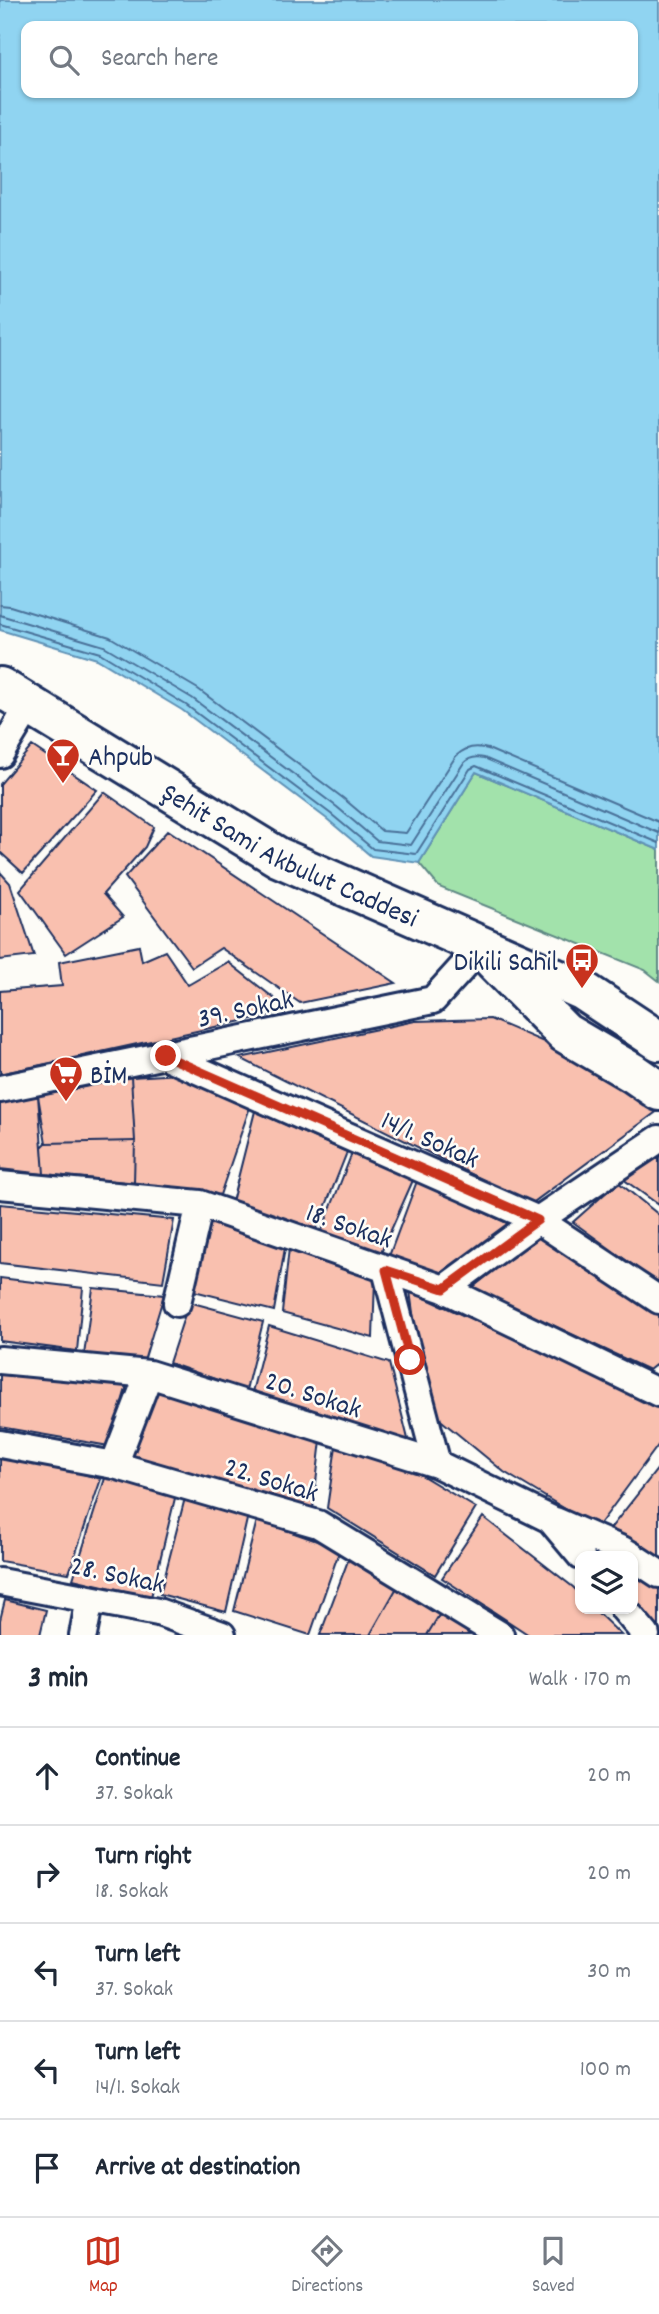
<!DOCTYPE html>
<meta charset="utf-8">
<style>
body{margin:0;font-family:Dekko,sans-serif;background:#f6f6f7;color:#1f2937}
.controls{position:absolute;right:21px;bottom:21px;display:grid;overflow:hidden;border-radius:14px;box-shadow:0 2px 5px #0004}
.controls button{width:63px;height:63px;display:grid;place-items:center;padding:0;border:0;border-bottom:2px solid #e0e1e3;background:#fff;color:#1f2937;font:35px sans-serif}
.stop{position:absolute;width:21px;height:21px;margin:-16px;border:5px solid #c8321e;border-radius:50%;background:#fff}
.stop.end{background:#c8321e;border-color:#fff;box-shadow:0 2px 7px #0008}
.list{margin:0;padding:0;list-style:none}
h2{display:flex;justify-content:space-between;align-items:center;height:91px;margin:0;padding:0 28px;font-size:30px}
h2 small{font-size:23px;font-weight:400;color:#747a83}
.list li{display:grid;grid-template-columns:46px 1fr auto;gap:21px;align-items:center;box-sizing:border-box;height:98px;padding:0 28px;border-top:2px solid #e0e1e3}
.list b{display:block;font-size:26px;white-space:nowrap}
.list p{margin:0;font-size:23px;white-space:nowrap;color:#747a83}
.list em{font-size:23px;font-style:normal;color:#747a83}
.icon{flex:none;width:38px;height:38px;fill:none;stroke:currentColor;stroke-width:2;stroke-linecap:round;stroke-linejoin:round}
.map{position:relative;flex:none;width:659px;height:1635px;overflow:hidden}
.search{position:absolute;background:#fff;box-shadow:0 2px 5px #0004;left:21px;right:21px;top:21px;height:77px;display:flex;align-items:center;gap:18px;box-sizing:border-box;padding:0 24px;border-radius:14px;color:#747a83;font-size:26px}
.sheet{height:581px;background:#fff}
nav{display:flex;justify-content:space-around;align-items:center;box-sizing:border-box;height:98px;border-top:2px solid #e0e1e3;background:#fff;font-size:19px;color:#747a83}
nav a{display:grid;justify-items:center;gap:4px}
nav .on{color:#c8321e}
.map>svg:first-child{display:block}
.green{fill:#a2e2ab;stroke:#5e8884;stroke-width:2}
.water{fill:#90d4f1;stroke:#6192b6;stroke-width:2;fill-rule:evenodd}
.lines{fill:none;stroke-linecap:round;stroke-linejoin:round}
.shore{stroke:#4a7199;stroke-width:2}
.building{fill:#f9c0af;stroke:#1b2f5e;stroke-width:2}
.minor-casing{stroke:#1b2f5e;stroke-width:32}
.secondary-casing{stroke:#1b2f5e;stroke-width:44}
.minor{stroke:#fdfcf7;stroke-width:26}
.secondary{stroke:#fdfcf7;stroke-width:38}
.route{stroke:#c8321e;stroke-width:9}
.labels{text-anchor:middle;stroke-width:5;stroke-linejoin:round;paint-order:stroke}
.poi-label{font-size:28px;fill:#1b2f5e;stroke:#fdfcf7;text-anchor:start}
.street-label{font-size:28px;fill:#1b2f5e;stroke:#fdfcf7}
</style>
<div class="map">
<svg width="659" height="1635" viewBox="0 0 659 1635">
<rect width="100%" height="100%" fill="#fdfcf7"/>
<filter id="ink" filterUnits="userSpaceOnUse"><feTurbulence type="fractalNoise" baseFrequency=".0143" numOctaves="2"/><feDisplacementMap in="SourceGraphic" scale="14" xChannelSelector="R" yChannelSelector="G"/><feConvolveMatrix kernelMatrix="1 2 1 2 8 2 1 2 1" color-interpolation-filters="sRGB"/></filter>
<g filter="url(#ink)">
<!-- green -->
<path class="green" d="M476,772L659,850V981L645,970L439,887L419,863Z"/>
<!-- water -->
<path class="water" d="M0,0H659V850L476,772L419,863L371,856L327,819L182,710L97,659L0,630ZM26,26H633V93H26Z"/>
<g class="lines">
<!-- shore -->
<path class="shore" d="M0,605L10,606L110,637L198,689L343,798L382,831L406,833L456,756C465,747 475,745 488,749L659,822
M0,615L104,646L192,698L337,807L377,841L411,845L463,764C468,758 475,756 484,758L659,833
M0,624L100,653L186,705L331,814L373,849L416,854L470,769L476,766L659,843"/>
</g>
<!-- building -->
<path class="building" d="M32,746L97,790L23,873L0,852V784Z
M104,792L154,827L145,847L103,894L123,917L66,954L20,890Z
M168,830L396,983L300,1003L221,948L192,967L125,877Z
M0,872L10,883L34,956L0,960Z
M139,946L142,961L165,951L188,985L228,962L275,999L274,1014L0,1074V991L62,986L59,962Z
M490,1019L581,1058L659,1110L531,1204L240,1058L415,1021Z
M180,1074L251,1104L220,1195L134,1183L135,1141L131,1077Z
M131,1077L135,1141L46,1143L38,1096Z
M38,1096L44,1174L0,1169V1103Z
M255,1111L347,1152L315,1233L232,1202Z
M135,1141L134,1183L44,1174L42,1147L46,1143Z
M352,1153L414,1178L380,1255L319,1238Z
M659,1154V1205L623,1179Z
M417,1181L509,1224L441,1277L388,1259Z
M618,1182L659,1215V1284L573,1222Z
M0,1204L174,1220L163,1282L0,1263Z
M204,1219L285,1248L274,1311L190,1290Z
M540,1233L659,1315V1362L649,1370L472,1288Z
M289,1248L375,1278L373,1338L282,1313Z
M0,1278L83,1288L77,1351L0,1341Z
M93,1288L164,1295L144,1361L84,1355Z
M410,1291L659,1405V1444L597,1528L504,1472L426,1408Z
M189,1302L263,1322L246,1390L169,1363Z
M269,1326L389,1363L410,1447L252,1392Z
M0,1372L127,1385L109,1446L0,1427Z
M155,1389L321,1440L313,1508L128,1457Z
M336,1446L411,1469L476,1508L435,1575L327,1508Z
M0,1455L33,1460L101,1479L69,1573L0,1561Z
M659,1467V1563L610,1529Z
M106,1475L176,1494L151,1597L73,1579Z
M185,1498L248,1515L226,1612L160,1594Z
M483,1517L573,1587L580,1594V1609H594L621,1635H529L442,1578Z
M257,1520L340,1549L310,1635L234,1611Z
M349,1558L399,1584L370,1635H320Z
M633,1563L659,1580V1631L633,1606Z
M399,1584L441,1612L427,1635H370Z
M5,1600L46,1610L40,1635H0V1620Z
M441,1612L479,1635H427Z"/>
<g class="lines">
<!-- minor casing -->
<g class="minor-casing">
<path id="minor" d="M0,754L29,706
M166,1056L538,1220L659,1300
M0,1089L433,1000L481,947
M0,1185L200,1204L444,1289L659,1393
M386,1270L437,1464
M444,1289L538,1220L659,1139
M177,1303L200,1204
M0,1360L149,1374L437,1464L550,1519L581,1556
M0,1444L114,1465L318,1524L500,1635
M114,1465L149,1374
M555,1521L622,1550L632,1556
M633,1557L659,1574
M0,1582L158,1612L222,1635
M624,1609L646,1635
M83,1635L90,1599"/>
</g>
<!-- secondary casing -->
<g class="secondary-casing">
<g id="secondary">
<path id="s1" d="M0,687L278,857L582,990L659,1041"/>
<path d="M494,961L565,1033L633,1073L659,1091"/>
</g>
</g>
<!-- minor -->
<use href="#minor" class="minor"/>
<!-- secondary -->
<use href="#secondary" class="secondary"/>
</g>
</g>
<g class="lines" filter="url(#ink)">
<!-- route -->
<path class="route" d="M166,1056L538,1220L444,1289L386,1270L410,1360"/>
</g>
<!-- icons -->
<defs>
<g id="bar-pin" transform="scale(1.75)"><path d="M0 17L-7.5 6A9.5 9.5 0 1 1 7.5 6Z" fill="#c8321e" stroke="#fdfcf7"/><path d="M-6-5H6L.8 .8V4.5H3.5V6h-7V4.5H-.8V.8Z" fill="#fff"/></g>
<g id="bus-pin" transform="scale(1.75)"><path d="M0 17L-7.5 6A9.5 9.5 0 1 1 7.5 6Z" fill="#c8321e" stroke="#fdfcf7"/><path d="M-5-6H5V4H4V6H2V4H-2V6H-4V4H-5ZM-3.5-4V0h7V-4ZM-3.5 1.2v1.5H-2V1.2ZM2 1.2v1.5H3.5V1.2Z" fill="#fff"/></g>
<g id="supermarket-pin" transform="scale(1.75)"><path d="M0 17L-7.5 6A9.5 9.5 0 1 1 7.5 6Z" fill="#c8321e" stroke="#fdfcf7"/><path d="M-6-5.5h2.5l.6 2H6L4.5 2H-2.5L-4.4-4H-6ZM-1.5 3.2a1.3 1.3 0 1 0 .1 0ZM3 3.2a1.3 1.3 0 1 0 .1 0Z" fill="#fff"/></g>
</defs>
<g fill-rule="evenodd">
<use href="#bar-pin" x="63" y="755"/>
<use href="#bus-pin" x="582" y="960"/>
<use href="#supermarket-pin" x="66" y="1073"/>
</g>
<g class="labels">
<!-- poi labels -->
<g class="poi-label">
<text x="88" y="765">Ahpub</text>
<text x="558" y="970" text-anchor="end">Dikili Sahil</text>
<text x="90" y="1083">BİM</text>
</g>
<!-- street labels -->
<g class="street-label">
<text dy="10" stroke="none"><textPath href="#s1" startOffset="336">Şehit Sami Akbulut Caddesi</textPath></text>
<text transform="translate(245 1007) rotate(-12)" y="10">39. Sokak</text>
<text transform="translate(431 1138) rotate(24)" y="10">14/1. Sokak</text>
<text transform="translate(350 1224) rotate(19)" y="10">18. Sokak</text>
<text transform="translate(314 1393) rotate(18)" y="10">20. Sokak</text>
<text transform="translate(272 1478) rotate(17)" y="10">22. Sokak</text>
<text transform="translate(118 1573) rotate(12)" y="10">28. Sokak</text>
</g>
</g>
</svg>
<div class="controls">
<button><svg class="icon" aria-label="layers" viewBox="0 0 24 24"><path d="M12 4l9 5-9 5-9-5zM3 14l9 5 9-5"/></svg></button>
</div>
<div class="stop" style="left:410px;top:1360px"></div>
<div class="stop end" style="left:166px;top:1056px"></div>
<div class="search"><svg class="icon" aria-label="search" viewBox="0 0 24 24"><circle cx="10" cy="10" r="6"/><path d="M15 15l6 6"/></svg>Search here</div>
</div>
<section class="sheet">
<h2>3 min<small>Walk · 170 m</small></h2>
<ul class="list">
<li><svg class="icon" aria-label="ahead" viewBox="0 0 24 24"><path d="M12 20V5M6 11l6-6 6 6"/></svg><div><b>Continue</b><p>37. Sokak</p></div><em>20 m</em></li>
<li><svg class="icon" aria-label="right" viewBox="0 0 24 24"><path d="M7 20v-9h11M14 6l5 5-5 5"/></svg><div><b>Turn right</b><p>18. Sokak</p></div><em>20 m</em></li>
<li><svg class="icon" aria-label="left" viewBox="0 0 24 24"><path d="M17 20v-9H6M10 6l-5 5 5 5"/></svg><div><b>Turn left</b><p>37. Sokak</p></div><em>30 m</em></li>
<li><svg class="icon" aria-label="left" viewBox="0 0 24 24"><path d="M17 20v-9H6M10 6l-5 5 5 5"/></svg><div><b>Turn left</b><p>14/1. Sokak</p></div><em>100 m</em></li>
<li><svg class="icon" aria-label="arrive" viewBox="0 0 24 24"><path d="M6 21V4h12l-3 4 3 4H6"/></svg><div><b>Arrive at destination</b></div></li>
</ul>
</section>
<nav>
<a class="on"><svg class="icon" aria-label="map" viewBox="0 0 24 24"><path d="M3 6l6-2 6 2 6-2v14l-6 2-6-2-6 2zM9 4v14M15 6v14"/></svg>Map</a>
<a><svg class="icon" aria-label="directions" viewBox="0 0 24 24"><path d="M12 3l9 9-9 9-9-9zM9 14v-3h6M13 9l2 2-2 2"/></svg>Directions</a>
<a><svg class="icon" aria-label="saved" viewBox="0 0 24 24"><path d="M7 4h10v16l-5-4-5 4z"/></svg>Saved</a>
</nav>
